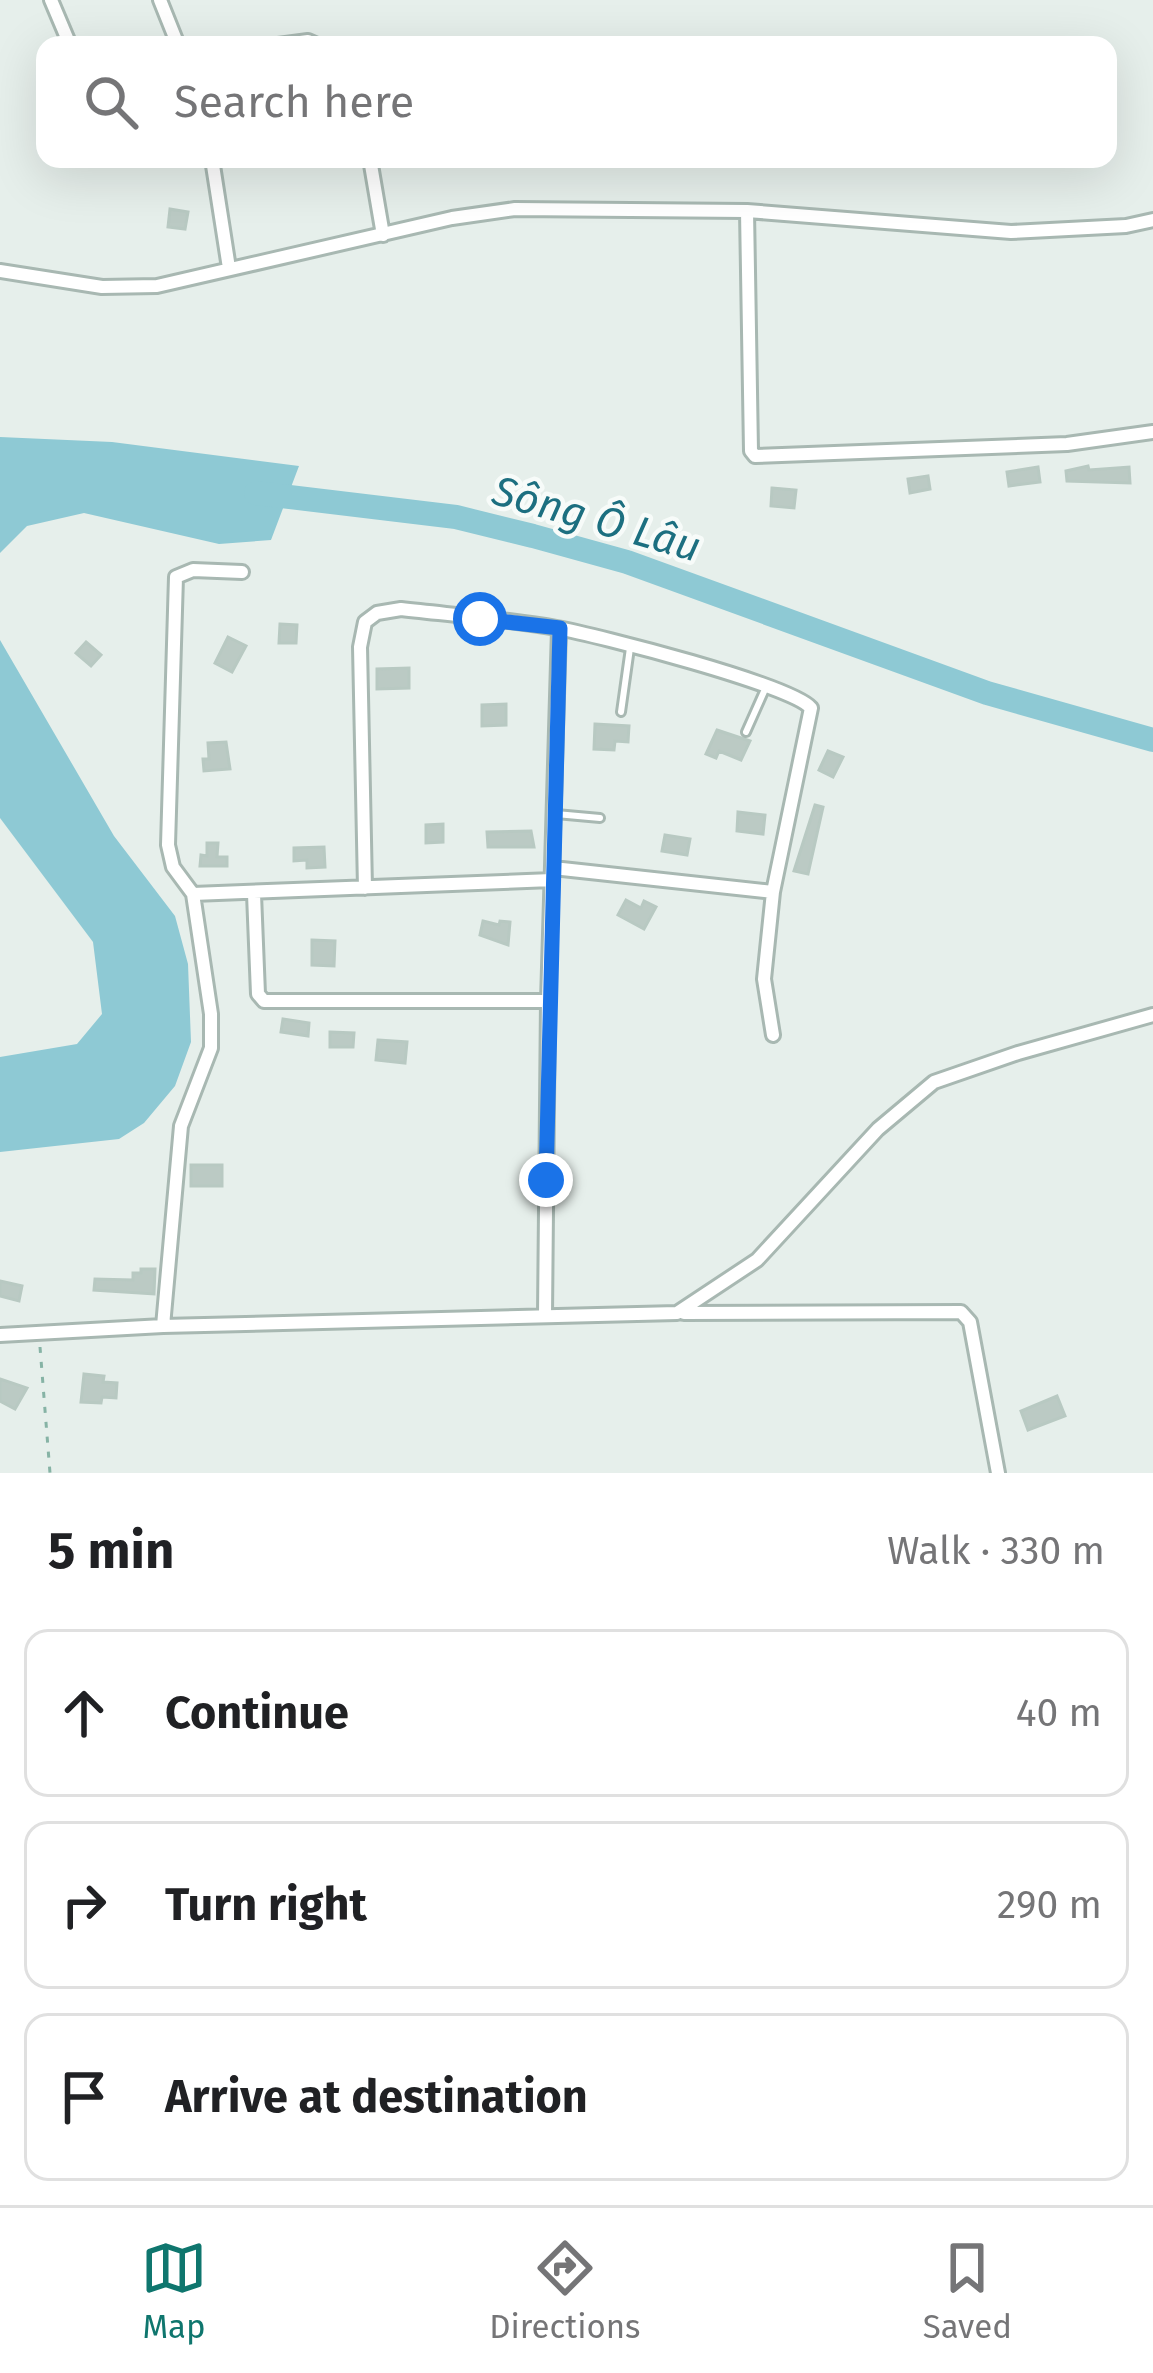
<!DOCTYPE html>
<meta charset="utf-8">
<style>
body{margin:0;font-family:"Fira Sans",sans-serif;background:#f6f6f6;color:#202124}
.stop{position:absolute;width:36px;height:36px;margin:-27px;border:9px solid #1a73e8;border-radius:50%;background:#fff}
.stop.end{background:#1a73e8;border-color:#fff;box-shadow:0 3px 12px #0008}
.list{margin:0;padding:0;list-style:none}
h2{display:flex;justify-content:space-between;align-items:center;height:156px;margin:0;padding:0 48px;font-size:51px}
h2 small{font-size:39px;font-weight:400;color:#757577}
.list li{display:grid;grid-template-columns:78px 1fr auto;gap:36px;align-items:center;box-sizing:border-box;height:168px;margin:0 24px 24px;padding:0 24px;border:3px solid #e0e0e0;border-radius:24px}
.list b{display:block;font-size:45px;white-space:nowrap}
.list em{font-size:39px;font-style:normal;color:#757577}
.icon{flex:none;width:66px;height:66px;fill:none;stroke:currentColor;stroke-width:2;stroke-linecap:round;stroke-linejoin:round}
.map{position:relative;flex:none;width:1153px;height:1473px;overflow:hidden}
.search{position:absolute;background:#fff;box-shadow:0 12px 48px #0002;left:36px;right:36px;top:36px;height:132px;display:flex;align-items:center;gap:30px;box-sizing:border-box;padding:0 42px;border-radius:24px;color:#757577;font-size:45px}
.sheet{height:732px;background:#fff}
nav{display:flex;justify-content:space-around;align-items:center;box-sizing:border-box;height:168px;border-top:3px solid #e0e0e0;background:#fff;font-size:33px;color:#757577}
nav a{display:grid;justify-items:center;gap:6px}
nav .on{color:#0f766e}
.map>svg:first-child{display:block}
.water{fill:#8ec9d4}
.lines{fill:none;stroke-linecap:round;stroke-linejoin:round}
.river{stroke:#8ec9d4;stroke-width:24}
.building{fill:#bbcac4;stroke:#b8c9c2;stroke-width:3}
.service-casing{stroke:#a8b8b2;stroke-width:12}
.minor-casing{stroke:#a8b8b2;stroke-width:18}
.path{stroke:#86b3a5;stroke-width:3;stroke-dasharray:6 9;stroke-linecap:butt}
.service{stroke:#fff;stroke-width:6}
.minor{stroke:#fff;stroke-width:12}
.route{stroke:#1a73e8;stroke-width:15}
.labels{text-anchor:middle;stroke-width:9;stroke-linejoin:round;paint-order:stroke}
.water-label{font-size:42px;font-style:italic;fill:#1c6f80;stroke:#f7fbf9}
</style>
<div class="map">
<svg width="1153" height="1473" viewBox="0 0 1153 1473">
<rect width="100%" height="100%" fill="#e6efeb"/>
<!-- water -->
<path class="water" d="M0,437L112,442L299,466L271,540L219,544L84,513L27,526L0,553Z
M0,640L114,836L175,916L188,964L191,1042L175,1086L144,1123L119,1139L0,1152V1057L77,1044L102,1014L93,942L0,818Z"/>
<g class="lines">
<!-- river -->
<path class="river" d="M256,493L456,517L533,536L627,562L987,693L1153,740"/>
</g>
<!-- building -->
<path class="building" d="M170,209L188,212L185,229L168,227Z
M1088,466L1089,470L1129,467L1130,483L1067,481L1066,471Z
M1038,467L1040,482L1009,486L1007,472Z
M928,476L930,489L910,493L908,479Z
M772,488L796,490L794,508L771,506Z
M280,624L297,625L296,643H279Z
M228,637L246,646L232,672L215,663Z
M86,642L101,655L91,666L76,653Z
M409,668V688L377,689V669Z
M506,704V725L482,726V705Z
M595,724L629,726L628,742L615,741L614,750L594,749Z
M717,730L750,741L741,760L719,751L716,758L706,754Z
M226,742L230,769L204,771L203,759H209L208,743Z
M828,751L843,757L833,777L819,770Z
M815,805L823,807L808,874L794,871Z
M738,812L765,815L763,834L737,831Z
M443,824V842L426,843V825Z
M531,831L534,847H488L487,832Z
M665,835L690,839L687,855L662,851Z
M207,843H218L217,857H227V866H200L201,855L207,856Z
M324,847L325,867L307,868V860L294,861V848Z
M626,900L641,908L644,901L656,907L644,929L618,915Z
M483,921L499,925L500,921L510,922L508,945L480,935Z
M312,940L335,941L334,966L312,965Z
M283,1019L309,1023L308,1036L281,1032Z
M330,1032L354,1033L353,1047H330Z
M378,1040L407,1042L405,1063L376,1060Z
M191,1165H222V1186H191Z
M141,1269H155L154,1294L94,1290L95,1279L133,1280V1273H141Z
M0,1281L22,1286L19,1301L0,1296Z
M84,1374L104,1376L103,1382L117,1383L116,1398L102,1397L101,1403L81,1402Z
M0,1379L27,1388L15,1409L0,1401Z
M1057,1396L1065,1416L1028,1430L1021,1411Z"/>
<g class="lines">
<!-- service casing -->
<g class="service-casing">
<path id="service" d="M621,712L630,648
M746,732L766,687
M556,814L600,818"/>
</g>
<!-- minor casing -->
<g class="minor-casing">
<path id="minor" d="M51,0L70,45
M160,0L178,45
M278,45L308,41L317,45
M212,159L229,268
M370,159L383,235
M747,211L751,451L755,456L1067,444L1153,432
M0,271L102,287L157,286L452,218L515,209L747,211L1011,232L1126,226L1153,220
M242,572L193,570L176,577L168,845L173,867L193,894L552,880
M553,868L773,892
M365,888L360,647L365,622L377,613L401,609C453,615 506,619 557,628C597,635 792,685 811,708L773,892L764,979L773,1035
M254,894L258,994L264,1001H548
M684,1313L961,1312L970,1322L998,1473
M545,1315L548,1001L559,629
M163,1326L181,1126L211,1048V1014L193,894
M0,1335L163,1326L677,1313L757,1260L878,1129L934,1082L1018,1053L1153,1015"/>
</g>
<!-- path -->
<path class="path" d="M40,1347L50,1473"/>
<!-- service -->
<use href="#service" class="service"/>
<!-- minor -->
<use href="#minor" class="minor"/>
</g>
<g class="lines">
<!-- route -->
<path class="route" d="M480,619L560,628L546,1180"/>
</g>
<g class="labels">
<!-- water labels -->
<g class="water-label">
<text transform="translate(597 518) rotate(16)" y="15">Sông Ô Lâu</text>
</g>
</g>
</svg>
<div class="stop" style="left:480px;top:619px"></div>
<div class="stop end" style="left:546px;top:1180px"></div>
<div class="search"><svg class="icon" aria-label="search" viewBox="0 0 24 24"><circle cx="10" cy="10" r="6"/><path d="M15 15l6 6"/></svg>Search here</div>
</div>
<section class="sheet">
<h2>5 min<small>Walk · 330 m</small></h2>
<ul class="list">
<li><svg class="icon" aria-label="ahead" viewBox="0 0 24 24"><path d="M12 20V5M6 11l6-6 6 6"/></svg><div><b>Continue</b></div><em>40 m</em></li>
<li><svg class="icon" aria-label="right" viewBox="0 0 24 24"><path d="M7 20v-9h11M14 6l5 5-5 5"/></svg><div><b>Turn right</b></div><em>290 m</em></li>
<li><svg class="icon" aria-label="arrive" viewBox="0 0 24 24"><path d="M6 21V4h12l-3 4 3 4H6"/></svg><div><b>Arrive at destination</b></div></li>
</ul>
</section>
<nav>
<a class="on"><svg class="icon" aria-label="map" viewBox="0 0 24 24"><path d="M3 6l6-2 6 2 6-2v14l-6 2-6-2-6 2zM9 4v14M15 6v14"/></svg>Map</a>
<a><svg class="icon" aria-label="directions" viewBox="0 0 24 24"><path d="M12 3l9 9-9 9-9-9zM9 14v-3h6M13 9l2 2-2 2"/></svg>Directions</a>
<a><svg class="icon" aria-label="saved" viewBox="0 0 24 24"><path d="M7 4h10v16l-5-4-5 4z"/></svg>Saved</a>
</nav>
